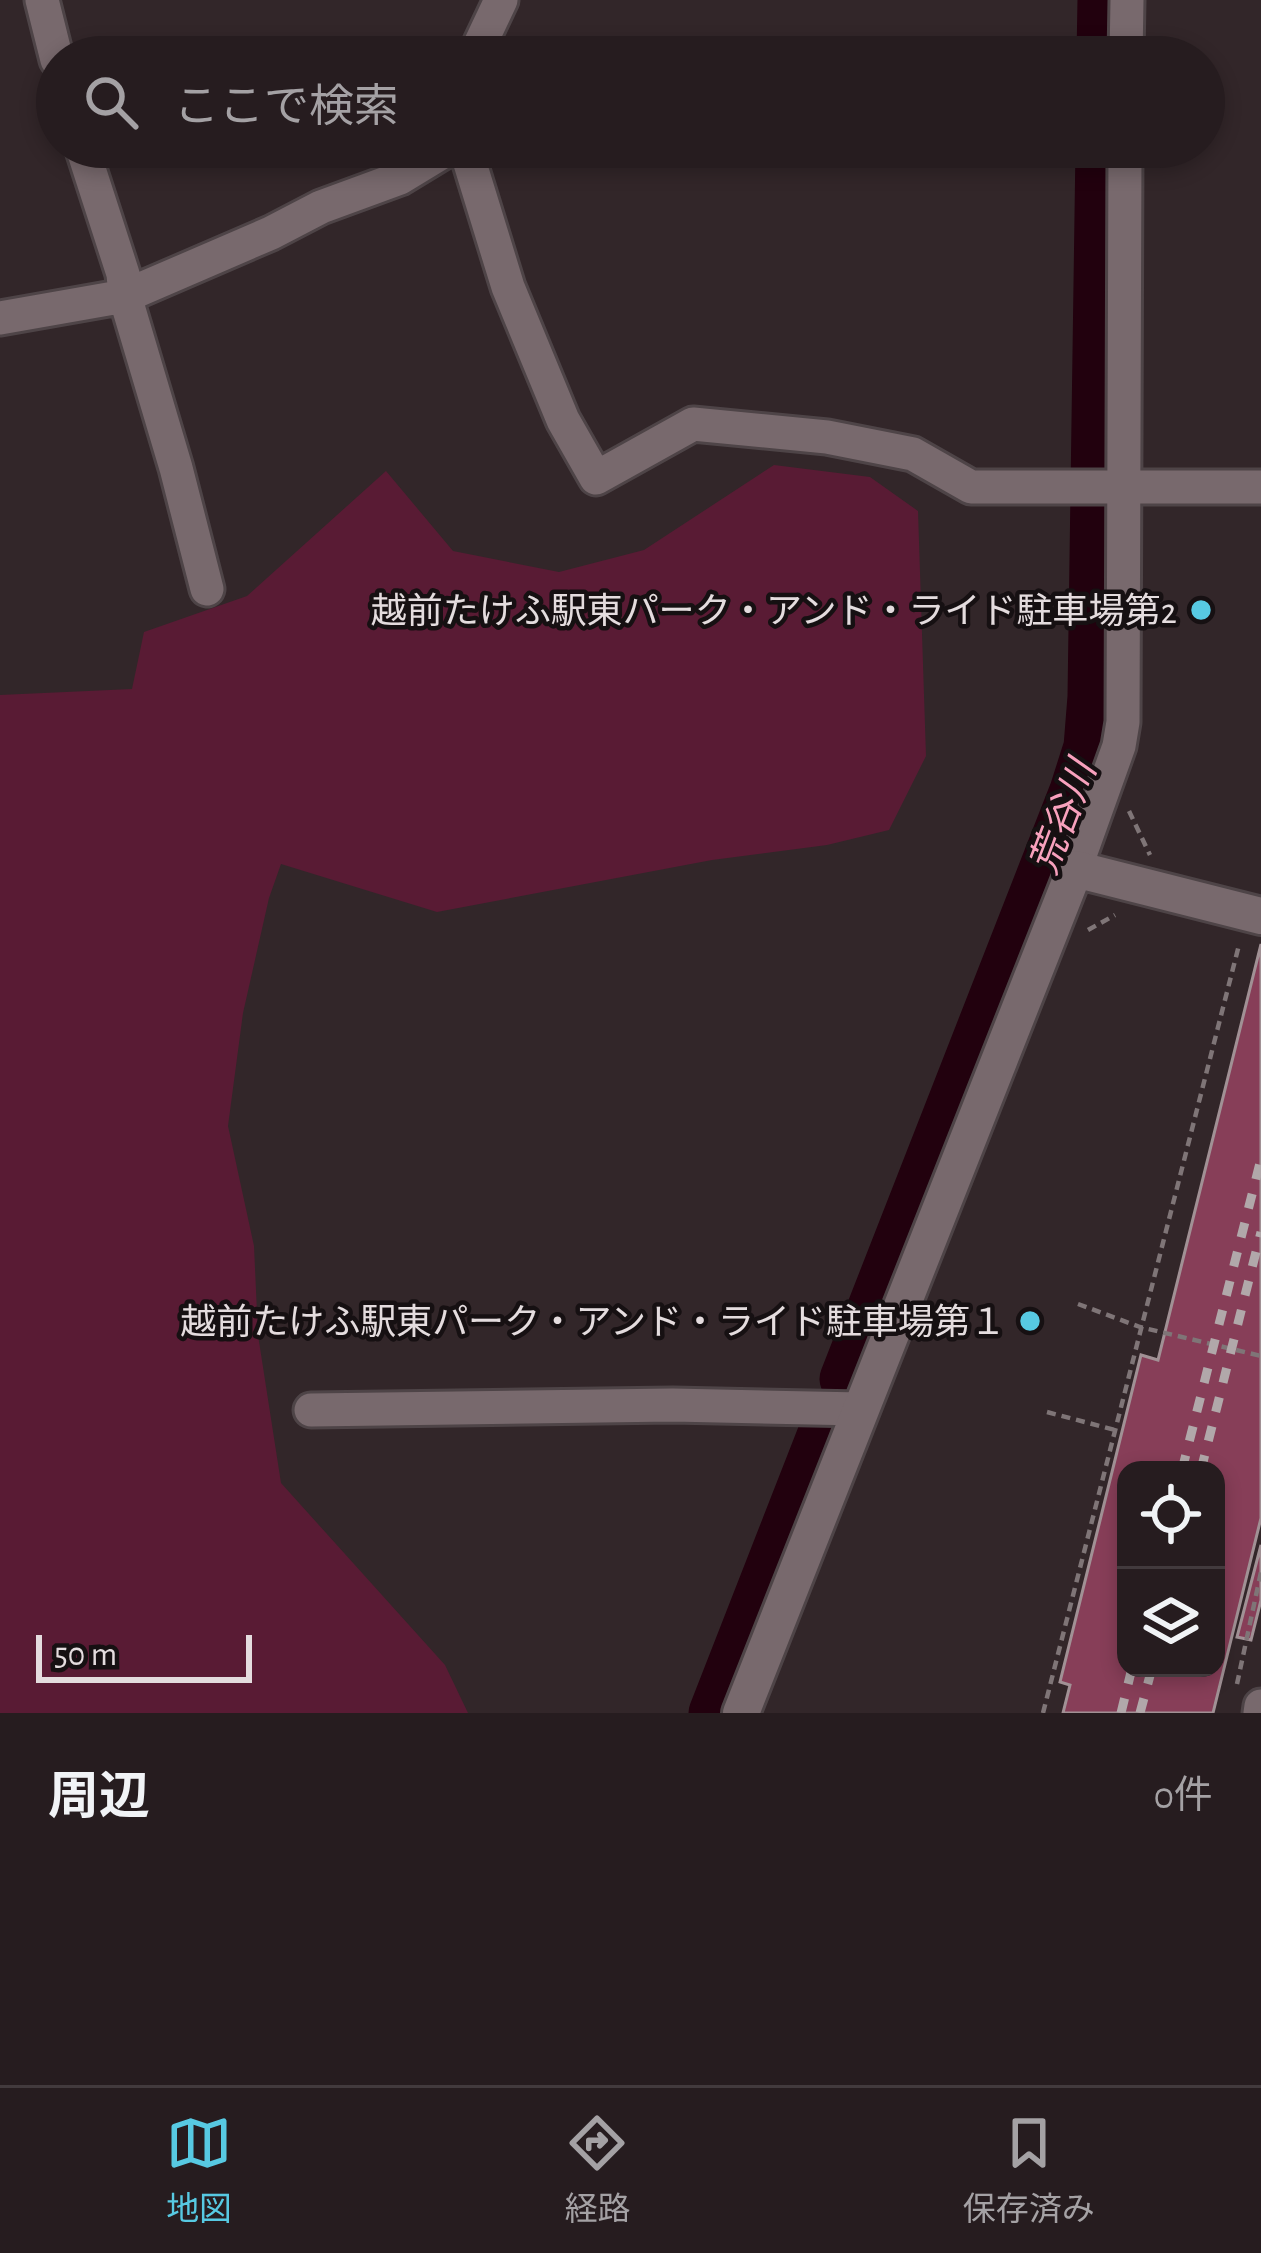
<!DOCTYPE html>
<html lang="ja">
<meta charset="utf-8">
<style>
body{margin:0;font-family:"Alegreya Sans","Noto Sans JP",sans-serif;background:#2e2528;color:#f1f3f6}
.controls{position:absolute;right:36px;bottom:36px;display:grid;overflow:hidden;border-radius:24px;box-shadow:0 6px 18px #0003}
.controls button{width:108px;height:108px;display:grid;place-items:center;padding:0;border:0;border-bottom:3px solid #423a3d;background:#261c1f;color:#f1f3f6;font:60px sans-serif}
.scale{position:absolute;left:36px;bottom:30px;width:216px;box-sizing:border-box;padding-left:12px;border:6px solid #e4dcde;border-top:0;font-size:33px;line-height:42px;white-space:nowrap;color:#e4dcde;-webkit-text-stroke:9px #161012;paint-order:stroke}
.list{margin:0;padding:0;list-style:none}
h2{display:flex;justify-content:space-between;align-items:center;height:156px;margin:0;padding:0 48px;font-size:51px}
h2 small{font-size:39px;font-weight:400;color:#a4a1a4}
.icon{flex:none;width:66px;height:66px;fill:none;stroke:currentColor;stroke-width:2;stroke-linecap:round;stroke-linejoin:round}
.map{position:relative;flex:none;width:1261px;height:1713px;overflow:hidden}
.search{position:absolute;background:#261c1f;box-shadow:0 6px 18px #0003;left:36px;right:36px;top:36px;height:132px;display:flex;align-items:center;gap:30px;box-sizing:border-box;padding:0 42px;border-radius:66px;color:#a4a1a4;font-size:45px}
.sheet{height:372px;background:#261c1f}
nav{display:flex;justify-content:space-around;align-items:center;box-sizing:border-box;height:168px;border-top:3px solid #423a3d;background:#261c1f;font-size:33px;color:#a4a1a4}
nav a{display:grid;justify-items:center;gap:6px}
nav .on{color:#57c9e2}
.map>svg:first-child{display:block}
.green{fill:#591b34}
.lines{fill:none;stroke-linecap:round;stroke-linejoin:round}
.river{stroke:#22010e;stroke-width:51}
.building{fill:#873e58;stroke:#a19195;stroke-width:3;fill-rule:evenodd}
.street-casing{stroke:#4e4447;stroke-width:39}
.secondary-casing{stroke:#4e4447;stroke-width:42}
.path{stroke:#7f7577;stroke-width:4.5;stroke-dasharray:9 6;stroke-linecap:butt}
.street{stroke:#78696d;stroke-width:33}
.secondary{stroke:#78696d;stroke-width:36}
.rail{stroke:#b1a8aa;stroke-width:9;stroke-dasharray:15 15;stroke-linecap:butt}
.poi-dot{fill:#57c9e2;stroke:#161012;stroke-width:4.5}
.labels{text-anchor:middle;stroke-width:9;stroke-linejoin:round;paint-order:stroke}
.poi-label{font-size:36px;fill:#e4dcde;stroke:#161012;text-anchor:end}
.water-label{font-size:39px;font-style:italic;fill:#f8a1bd;stroke:#161012}
</style>
<div class="map">
<svg width="1261" height="1713" viewBox="0 0 1261 1713">
<rect width="100%" height="100%" fill="#322629"/>
<!-- green -->
<path class="green" d="M774,465L870,477L918,511L926,756L889,830L827,845L712,860L437,912L281,864L269,898L243,1013L228,1126L254,1246L258,1335L281,1483L445,1665L468,1713H0V695L132,689L144,632L247,596L386,471L453,551L559,572L644,550Z"/>
<g class="lines">
<!-- river -->
<path class="river" d="M1102,57L1103,0
M845,1379L1075,791L1089,747L1093,697L1101,147
M714,1713L823,1434"/>
</g>
<!-- building -->
<path class="building" d="M1261,944V1518L1213,1713H1063L1070,1685L1060,1682L1141,1355L1158,1360ZM1126,1470H1216V1668H1126Z
M1261,1545V1600L1251,1640L1237,1637Z"/>
<g class="lines">
<!-- street casing -->
<g class="street-casing">
<path id="street" d="M42,0L57,60
M474,57L501,0
M1126,57L1127,0
M82,147L123,274L125,296L176,468L207,589
M465,147L508,287L563,420L596,478L693,424L827,437L913,454L971,487H1261
M0,318L125,296L271,233L321,207L400,178L451,147
M1075,869L1119,746L1123,722L1125,147
M311,1410L673,1405L861,1409
M1260,1713L1261,1706"/>
</g>
<!-- secondary casing -->
<g class="secondary-casing">
<path id="secondary" d="M741,1713L1075,869L1261,916"/>
</g>
<!-- path -->
<path class="path" d="M1129,811L1150,855
M1088,930L1115,915
M1078,1304L1140,1327L1261,1356
M1047,1412L1115,1430
M1237,1684L1261,1572
M1043,1713L1239,945"/>
<!-- street -->
<use href="#street" class="street"/>
<!-- secondary -->
<use href="#secondary" class="secondary"/>
<!-- rail -->
<path class="rail" d="M1182,1470L1261,1159
M1201,1470L1261,1232
M1121,1713L1132,1668
M1140,1713L1152,1668"/>
</g>
<!-- markers -->
<g class="poi-dot">
<circle cx="1201" cy="610" r="12"/>
<circle cx="1030" cy="1321" r="12"/>
</g>
<g class="labels">
<!-- poi labels -->
<g class="poi-label">
<text x="1177" y="623">越前たけふ駅東パーク・アンド・ライド駐車場第2</text>
<text x="1006" y="1334">越前たけふ駅東パーク・アンド・ライド駐車場第１</text>
</g>
<!-- water labels -->
<g class="water-label">
<text transform="translate(1062 817) rotate(-69)" y="14">荒谷川</text>
</g>
</g>
</svg>
<div class="controls">
<button><svg class="icon" aria-label="locate" viewBox="0 0 24 24"><circle cx="12" cy="12" r="6"/><path d="M12 2v4M12 18v4M2 12h4M18 12h4"/></svg></button>
<button><svg class="icon" aria-label="layers" viewBox="0 0 24 24"><path d="M12 4l9 5-9 5-9-5zM3 14l9 5 9-5"/></svg></button>
</div>
<div class="scale">50 m</div>
<div class="search"><svg class="icon" aria-label="search" viewBox="0 0 24 24"><circle cx="10" cy="10" r="6"/><path d="M15 15l6 6"/></svg>ここで検索</div>
</div>
<section class="sheet">
<h2>周辺<small>0件</small></h2>
<ul class="list">
</ul>
</section>
<nav>
<a class="on"><svg class="icon" aria-label="map" viewBox="0 0 24 24"><path d="M3 6l6-2 6 2 6-2v14l-6 2-6-2-6 2zM9 4v14M15 6v14"/></svg>地図</a>
<a><svg class="icon" aria-label="directions" viewBox="0 0 24 24"><path d="M12 3l9 9-9 9-9-9zM9 14v-3h6M13 9l2 2-2 2"/></svg>経路</a>
<a><svg class="icon" aria-label="saved" viewBox="0 0 24 24"><path d="M7 4h10v16l-5-4-5 4z"/></svg>保存済み</a>
</nav>
